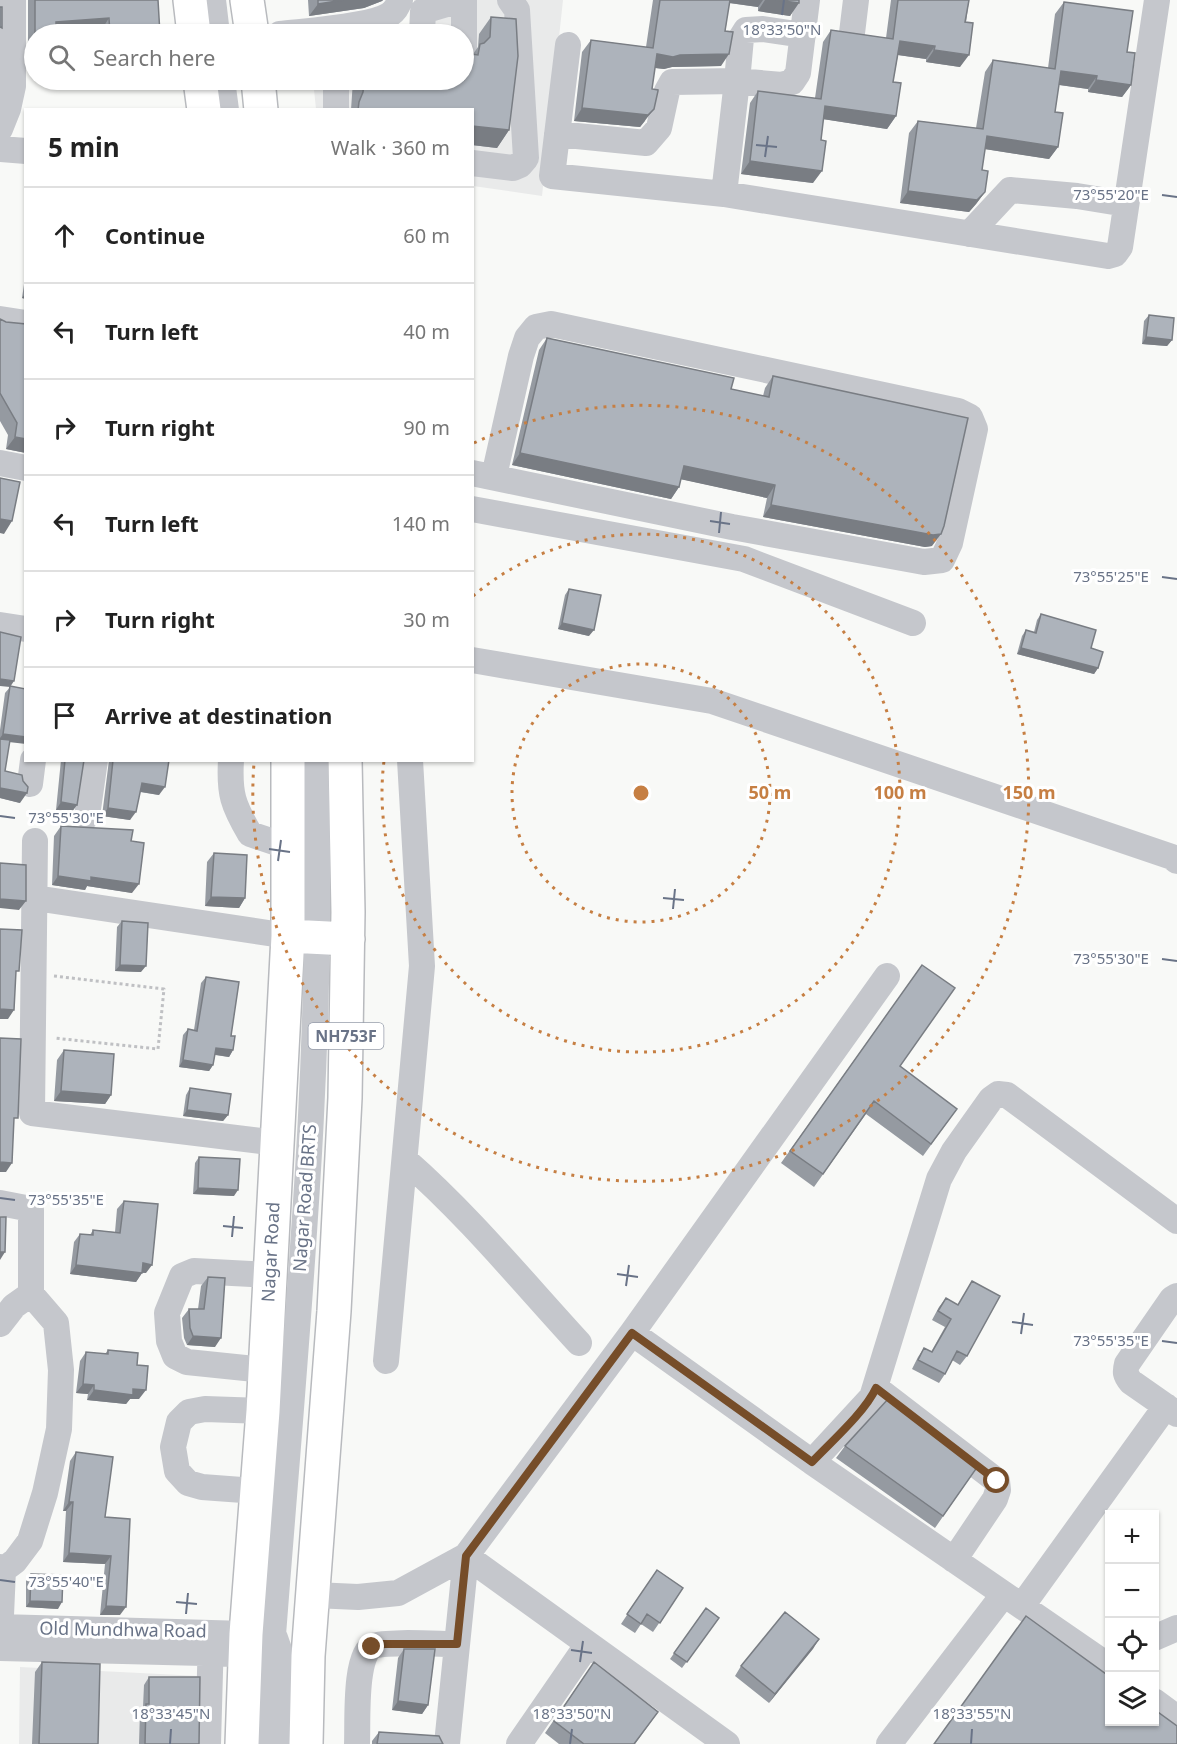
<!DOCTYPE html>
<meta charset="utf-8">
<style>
body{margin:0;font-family:"Noto Sans",sans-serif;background:#f2f2f2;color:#222}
.controls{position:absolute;right:18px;bottom:18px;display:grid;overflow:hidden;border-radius:0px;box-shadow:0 2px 4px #0004}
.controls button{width:54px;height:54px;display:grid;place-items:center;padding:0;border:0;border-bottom:2px solid #e0e0e0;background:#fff;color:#222;font:30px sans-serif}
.stop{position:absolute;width:18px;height:18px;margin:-14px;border:4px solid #764d29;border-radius:50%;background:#fff}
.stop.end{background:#764d29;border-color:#fff;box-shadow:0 2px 6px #0008}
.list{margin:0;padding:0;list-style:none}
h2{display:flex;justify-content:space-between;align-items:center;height:78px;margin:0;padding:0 24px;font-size:26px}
h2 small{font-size:20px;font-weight:400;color:#767676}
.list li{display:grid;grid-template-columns:39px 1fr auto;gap:18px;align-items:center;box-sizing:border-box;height:96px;padding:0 24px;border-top:2px solid #e0e0e0}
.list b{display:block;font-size:22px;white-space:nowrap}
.list em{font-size:20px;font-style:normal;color:#767676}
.icon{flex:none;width:33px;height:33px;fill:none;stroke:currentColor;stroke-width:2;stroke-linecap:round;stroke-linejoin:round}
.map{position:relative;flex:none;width:1177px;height:1744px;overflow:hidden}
.search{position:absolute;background:#fff;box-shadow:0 2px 4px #0004;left:24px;top:24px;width:450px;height:66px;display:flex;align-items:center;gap:15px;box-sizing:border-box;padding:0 21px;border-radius:33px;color:#767676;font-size:22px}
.panel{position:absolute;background:#fff;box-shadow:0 2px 4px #0004;left:24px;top:108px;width:450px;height:654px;border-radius:0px}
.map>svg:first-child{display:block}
.built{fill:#e9eaea}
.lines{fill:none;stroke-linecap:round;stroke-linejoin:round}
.highway-casing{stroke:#b8babe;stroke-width:36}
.path{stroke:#bfc0c3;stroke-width:3;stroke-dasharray:3 3;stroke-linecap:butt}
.minor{stroke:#c5c7cc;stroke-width:26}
.highway{stroke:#fff;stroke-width:33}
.wall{fill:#959aa1}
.shaded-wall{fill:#797d83}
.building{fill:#adb3bb;stroke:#797d83;stroke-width:1.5}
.route{stroke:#764d29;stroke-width:8}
.ticks{fill:none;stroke:#697387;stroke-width:2}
.ring{fill:none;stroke:#c67f43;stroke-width:3;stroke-dasharray:3 6}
.labels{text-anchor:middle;stroke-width:6;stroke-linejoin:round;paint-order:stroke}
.shield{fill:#fff;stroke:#969dab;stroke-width:1.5}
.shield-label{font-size:16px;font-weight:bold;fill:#697387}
.street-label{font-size:18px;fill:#697387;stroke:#fff}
.ticks-label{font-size:15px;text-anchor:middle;fill:#697387;stroke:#fff;stroke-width:6;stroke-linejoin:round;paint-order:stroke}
.centre{fill:#c67f43;stroke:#fff;stroke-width:3}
.ring-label{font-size:18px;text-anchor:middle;font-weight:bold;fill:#c67f43;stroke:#fff;stroke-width:6;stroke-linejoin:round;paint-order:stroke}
</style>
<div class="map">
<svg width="1177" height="1744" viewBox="0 0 1177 1744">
<rect width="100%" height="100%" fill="#f8f9f7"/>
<!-- built -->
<path class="built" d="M414,0H563L542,196L473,186L472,110L316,109L313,80H464V34H415Z
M20,1667L200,1676L198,1744H19Z"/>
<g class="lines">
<!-- highway casing -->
<g class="highway-casing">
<path id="highway" d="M190,0L194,34
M247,0L252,34
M200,80L204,110
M258,80L261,110
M288,936L348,939
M242,1744L246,1634L263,1411L288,936V760
M306,1744L308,1656L334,1311L345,1098L348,912L345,760"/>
</g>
<!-- path -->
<path class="path" d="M54,976L164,989L158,1049L54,1038"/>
<!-- minor -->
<path class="minor" d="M213,0L217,34
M852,33L856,0
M280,34C305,31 370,27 389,15C395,11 397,7 400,0
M422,34L423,11L460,0
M568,45L552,176L724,194L1108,256L1115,254L1120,247L1157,0
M464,48V0
M222,80L226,110
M336,110V80
M0,129L8,109L13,86V0
M557,134L646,143L659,128L667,91L672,82L737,81L741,38L746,30L763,29L803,35
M0,149L26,151
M472,163L513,168L520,165L526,158L517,10L510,0
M724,194L737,81L782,85L792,82L798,73L807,0
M969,234L1010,190L1077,196L1126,204
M0,319L26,323
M0,463L26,468
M472,473L732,527L924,562L942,560L950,543L975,429L970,417L958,411L551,324L536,327L527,338L521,356L494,476
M472,509L744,559L913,623
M0,625L26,629
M472,660L712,701L1172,857L1177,861
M231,760C229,794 233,805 250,834L289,847
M30,784L33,760
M87,816L95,760
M35,841L32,1113L277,1143
M35,898L288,936
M405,1160C468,1215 522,1281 579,1343
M0,1203L31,1209V1294L56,1323L61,1370L59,1429L45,1493L30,1541L15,1561L3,1570
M1177,1296L1172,1299L1127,1364C1125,1372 1125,1375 1131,1382L1177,1414
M0,1324L14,1306L31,1294
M632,1333L466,1556L727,1744
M386,1361L422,966L410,760
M265,1370L187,1362L175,1356L169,1341L167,1313L182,1276L194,1271L270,1275
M876,1388L997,1481L998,1490L995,1499L954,1560
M812,1462L632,1333L887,976
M257,1491L202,1487L188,1483L177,1471L173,1447L179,1422L189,1412L205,1409L263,1411
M0,1567L3,1570L0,1638
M314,1595L358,1597L398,1593L466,1556
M1022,1606L1166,1406
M0,1627L246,1634
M275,1638C289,1673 284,1708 283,1744
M1154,1638L1177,1628
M0,1648L245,1654
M1110,1667L812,1462L872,1397L939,1179L954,1151L991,1099L998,1094L1007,1095L1177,1221
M1154,1701L1177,1718
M208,1744L211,1636
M262,1744L267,1655L273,1635C295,1345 326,1051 315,760
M357,1744C358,1724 354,1654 373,1646C387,1641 439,1644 457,1644
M447,1744L466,1556
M519,1744L588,1644
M889,1744L1004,1594"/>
<!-- highway -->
<use href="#highway" class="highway"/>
</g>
<!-- wall -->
<path class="wall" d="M28,0H158L160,34H102V29L56,32V34H34V50H28Z
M308,0H383L382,1L364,8L309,16Z
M653,0H799L790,16L758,11V7L729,3L721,66L672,67L664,69L655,68L645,121L640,127L574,121L582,52L591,40L646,47Z
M891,0H969L960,67L926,62V59L898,55L893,82L896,116L887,129L823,119L813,183L741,174L750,103L758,91L815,98L823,42L831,30L886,38Z
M1064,2L1127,52L1131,85L1122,97L1088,92V89L1059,85L1055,112L1058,147L1049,159L985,149L982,170L985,192L976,204L969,212L900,203L909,133L918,121L976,128L985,72L993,60L1048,68L1055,14Z
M491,17L509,130L497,148L472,145V110H351L353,80H464L473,54L478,47L479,34Z
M26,271V299L22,298Z
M1149,315L1172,340L1167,346L1142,344L1144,321Z
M0,319L26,453L6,449L8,435L0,421Z
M547,338L731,389L763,396L765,388L773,376L932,546L925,547L763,517L767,498L681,479L679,487L671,499L512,465L539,350Z
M569,589L589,636L558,629L565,595Z
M1041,614L1098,668L1094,674L1017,654L1022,636L1026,630L1034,632L1037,620Z
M11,686L9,742L5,771L20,803L0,798V730L5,693Z
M61,760H84L72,812L56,810Z
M109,760H169L159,795L140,792L130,820L102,816Z
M61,826L131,841L132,893L87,886L85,890L52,885L54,836Z
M214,853L245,898L239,908L205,906L207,862Z
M122,921L141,972L115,971L117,927Z
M922,965L900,1066L957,1109L923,1156L866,1114L814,1187L781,1163Z
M206,977L231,1036L233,1050L229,1057L215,1055L213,1065L209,1071L179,1067L183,1035L188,1029L194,1030L201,983Z
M64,1050L111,1095L105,1104L54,1101L57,1060Z
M190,1088L228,1115L223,1121L183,1116L186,1095Z
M199,1157L234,1196L193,1194L195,1163Z
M124,1201L146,1273H142L136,1282L70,1274L74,1242L80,1234L90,1235L93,1230L115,1232L117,1209Z
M208,1277L215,1347L187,1345L184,1338L182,1318L189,1309H198L201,1286Z
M972,1281L967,1356L960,1365L952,1360L945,1374L939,1383L912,1369L918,1357L924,1348L931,1352L945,1327L932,1320L939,1307L946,1298L958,1305Z
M108,1350L137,1365L139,1399H130L126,1404L87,1400L88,1394L76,1393L80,1361L86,1352L105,1354Z
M845,1446L978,1466L935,1528L836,1458Z
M76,1452L105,1517L120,1615H100L105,1564L63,1562L66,1511H63L70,1461Z
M657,1570L683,1588L653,1632L641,1624L635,1633L621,1624Z
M31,1574L58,1609L26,1607V1581Z
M706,1608L719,1618L682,1668L670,1659Z
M819,1639L769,1703L735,1676L741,1666Z
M404,1649L428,1705L422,1714L392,1710L398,1658Z
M42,1662L98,1744H32L35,1672Z
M594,1662L658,1712L635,1744H559L545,1733Z
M149,1677L199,1744H139L140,1712L143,1707L144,1685Z
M379,1732L443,1744H372V1741Z"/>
<!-- shaded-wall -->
<path class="shaded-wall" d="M343,0H383L382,1L364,8L309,16L318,4Z
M724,0H763L758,7L723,2Z
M765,0H776L799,3L790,16L758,11Z
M109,18L102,29L48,33L56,22Z
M34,41V50H28Z
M900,41L935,46L926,59L891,54Z
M934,50L969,55L960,67L926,62Z
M657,54L680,55L729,54L721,66L672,67L664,69L648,67Z
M1061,71L1097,76L1088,89L1053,84Z
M1096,80L1131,85L1122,97L1088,92Z
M825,106L896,116L887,129L816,118Z
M582,108L654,109L640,127L574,121Z
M472,126L509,130L497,148L472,145Z
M987,136L1058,147L1049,159L978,148Z
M750,161L822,171L813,183L741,174Z
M908,191L985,192L976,204L969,212L900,203Z
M26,293V299L22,298Z
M1146,337L1172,340L1167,346L1142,344Z
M15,437L26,439V453L6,449Z
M520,453L679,487L671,499L512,465Z
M684,466L775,485L767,498L675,478Z
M771,505L941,534L932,546L925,547L763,517Z
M0,519L12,521L4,534L0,533Z
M562,623L594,630L589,636L558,629Z
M1021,648L1098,668L1094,674L1017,654Z
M0,679L14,681L10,687L0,686Z
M3,734L26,737V744L0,741V738Z
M142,783L165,787L159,795L136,791Z
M0,788L27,793L20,803L0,798Z
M61,802L77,805L72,812L56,810Z
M108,808L136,812L130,820L102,816Z
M58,876L91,877L139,884L132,893L87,886L85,890L52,885Z
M211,897L245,898L239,908L205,906Z
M0,899L26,901L19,910L0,908Z
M120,965L146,966L141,972L115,971Z
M0,1009L14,1010L8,1019H0Z
M216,1048L233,1050L229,1057L211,1054Z
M183,1060L213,1065L209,1071L179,1067Z
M61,1091L111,1095L105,1104L54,1101Z
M187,1110L228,1115L223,1121L183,1116Z
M0,1162L12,1163L6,1172H0Z
M198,1188L238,1190L234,1196L193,1194Z
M0,1252H5L0,1260Z
M143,1263L152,1265L146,1273L137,1272Z
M76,1265L142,1273L136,1282L70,1274Z
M193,1336L221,1338L215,1347L187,1345Z
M83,1384L94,1385L88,1394L76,1393Z
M133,1389L146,1390L139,1399H130L126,1404L87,1400L94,1390Z
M69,1502H73L66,1511H63Z
M69,1553L111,1556L105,1564L63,1562Z
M30,1601L62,1602L58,1609L26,1607Z
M106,1606L126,1607L120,1615H100Z
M819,1639L813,1649L769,1703L775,1694Z
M398,1701L428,1705L422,1714L392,1710Z"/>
<!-- building -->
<path class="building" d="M35,0H158L160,34H110L109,18L56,22V34H35Z
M318,0H343L318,4Z
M660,0H730L725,31L733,32L729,54L680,55L673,57L657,54L652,89L658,90V91L654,109L648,115L582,108L591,40L653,48Z
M776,0H799V3Z
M898,0H969L965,22L973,23L969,55L934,50L935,46L900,41L893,82L901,83L896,116L825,106L821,140L826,141L822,171L750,161L758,91L821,99L831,30L893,39Z
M1064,2L1133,11L1127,52L1135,53L1131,85L1096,80L1097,76L1061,71L1055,112L1063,113L1058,147L987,136L982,170L988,171L985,192L977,200L908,191L918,121L983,129L993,60L1055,69Z
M0,7H2V28L0,27Z
M491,17L516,19L518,56L509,130L472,126V110H358L359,102L363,92L364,80H464V53L478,55L480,44L484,43L490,37Z
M1149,315L1174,318L1172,340L1146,337Z
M0,319L6,322L26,324V439L15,437L17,423L0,393Z
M547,338L734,378L731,389L769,397L773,376L968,418L944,526L941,534L933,535L771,505L775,485L684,466L679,487L520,453Z
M0,478L20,482L12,521L0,519Z
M569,589L601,595L594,630L562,623Z
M1041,614L1096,630L1091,648L1103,652L1098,668L1021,648L1026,630L1036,633Z
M0,632L21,637L14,681L0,679Z
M10,686L26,689V737L3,734Z
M0,739L10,740L5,771L22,775L23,781L28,787L27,793L0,788Z
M65,760H84L77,805L61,802Z
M113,760H169L165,787L142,783L136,812L108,808Z
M61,826L133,830L131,841L144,843L139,884L91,877V881L58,876Z
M214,853L247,855L245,898L211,897Z
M0,863L26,865V901L0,899Z
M122,921L148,923L146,966L120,965Z
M0,929L22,930L19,971H16L14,1010L0,1009Z
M922,965L955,988L900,1066L957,1109L931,1144L874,1101L823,1174L790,1151Z
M206,977L239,982L231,1036H235L233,1050L216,1048L213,1065L183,1060L188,1029L197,1031Z
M0,1038L21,1039L18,1118H14L12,1163L0,1162Z
M64,1050L114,1054L111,1095L61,1091Z
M190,1088L231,1094L228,1115L187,1110Z
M199,1157L240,1159L238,1190L198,1188Z
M124,1201L158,1204L152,1265L143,1263L142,1273L76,1265L80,1234L93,1235V1230L120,1233Z
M0,1217H6L5,1252H0Z
M208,1277L225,1278L221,1338L193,1336L190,1328L189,1309H204Z
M972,1281L1000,1296L967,1356L957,1351L945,1374L918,1360L924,1348L932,1352L951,1319L938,1311L946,1298L958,1305Z
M108,1350L138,1353L137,1365L148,1366L146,1390L133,1389V1395L94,1390V1385L83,1384L86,1352L108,1354Z
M889,1398L978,1466L943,1516L845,1446Z
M76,1452L113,1457L105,1517L130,1519L126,1607L106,1606L111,1556L69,1553L73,1502H69Z
M657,1570L683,1588L660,1623L647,1614L641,1624L627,1614Z
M31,1574L63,1575L62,1602L30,1601Z
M706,1608L719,1618L687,1662L674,1653Z
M785,1612L819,1639L775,1694L741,1666Z
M1026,1616L1110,1677V1722H1155V1710L1177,1726V1744H934Z
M404,1649H435L428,1705L398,1701Z
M42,1662L100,1664L98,1744H39Z
M594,1662L658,1712L634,1744H584L554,1721Z
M149,1677H200L199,1744H145L146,1704H149Z
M379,1732L439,1736L443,1744H377Z"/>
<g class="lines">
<!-- route -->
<path class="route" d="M372,1647L384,1644H457L466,1556L632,1333L812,1462C831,1442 865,1412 876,1388L997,1481"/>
</g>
<!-- ticks -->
<path class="ticks" d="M782,15L784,0M756,145L777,147M765,157L768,136M1162,195L1177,197M710,521L730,524M719,533L721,512M1162,577L1177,579M0,816L15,818M269,849L290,852M278,861L281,840M663,898L684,900M673,909L675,889M1162,959L1177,961M0,1198L15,1200M223,1226L243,1228M232,1237L234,1216M617,1274L638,1277M626,1286L629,1265M1012,1322L1033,1325M1021,1334L1024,1313M1162,1341L1177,1343M0,1580L15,1582M176,1602L197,1604M186,1614L188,1593M571,1650L592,1653M580,1662L583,1641M170,1744L171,1729M570,1744L572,1729M971,1744L972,1729"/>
<!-- distance rings -->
<g class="ring">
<circle cx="641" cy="793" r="129"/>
<path d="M473 596A259 259 0 1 1 384 761"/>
<path d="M474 443A388 388 0 1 1 254 763"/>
</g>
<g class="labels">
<!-- shield labels -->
<rect class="shield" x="308.5" y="1023" width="75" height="26" rx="4.5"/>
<g class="shield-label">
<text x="346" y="1042">NH753F</text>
</g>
<!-- street labels -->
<g class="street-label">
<text transform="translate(305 1198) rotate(-86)" y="6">Nagar Road BRTS</text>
<text transform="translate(271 1252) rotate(-87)" y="6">Nagar Road</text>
<text transform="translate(123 1630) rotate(1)" y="6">Old Mundhwa Road</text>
</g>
</g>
<g class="ticks-label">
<text x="782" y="35">18°33'50"N</text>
<text x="1111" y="200">73°55'20"E</text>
<text x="1111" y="582">73°55'25"E</text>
<text x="66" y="823">73°55'30"E</text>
<text x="1111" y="964">73°55'30"E</text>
<text x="66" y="1205">73°55'35"E</text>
<text x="1111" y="1346">73°55'35"E</text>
<text x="66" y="1587">73°55'40"E</text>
<text x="171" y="1719">18°33'45"N</text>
<text x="572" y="1719">18°33'50"N</text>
<text x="972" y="1719">18°33'55"N</text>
</g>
<circle cx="641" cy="793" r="9" class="centre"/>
<g class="ring-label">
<text x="770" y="799">50 m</text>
<text x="900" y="799">100 m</text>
<text x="1029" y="799">150 m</text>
</g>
</svg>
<div class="controls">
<button>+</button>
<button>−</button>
<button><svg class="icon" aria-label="locate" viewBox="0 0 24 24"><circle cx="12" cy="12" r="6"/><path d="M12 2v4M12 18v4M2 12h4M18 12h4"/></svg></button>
<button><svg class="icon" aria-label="layers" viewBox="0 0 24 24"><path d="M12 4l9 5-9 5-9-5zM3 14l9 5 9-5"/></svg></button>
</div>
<div class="stop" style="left:997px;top:1481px"></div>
<div class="stop end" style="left:372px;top:1647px"></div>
<div class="search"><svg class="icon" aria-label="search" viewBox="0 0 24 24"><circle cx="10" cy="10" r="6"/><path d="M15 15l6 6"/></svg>Search here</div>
<section class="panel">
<h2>5 min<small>Walk · 360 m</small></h2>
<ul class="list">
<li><svg class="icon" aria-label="ahead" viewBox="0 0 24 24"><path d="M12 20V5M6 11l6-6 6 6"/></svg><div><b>Continue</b></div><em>60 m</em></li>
<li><svg class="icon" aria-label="left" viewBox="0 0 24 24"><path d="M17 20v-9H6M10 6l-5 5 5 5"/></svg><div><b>Turn left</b></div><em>40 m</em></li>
<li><svg class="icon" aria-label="right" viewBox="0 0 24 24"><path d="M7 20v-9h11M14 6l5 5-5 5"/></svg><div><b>Turn right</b></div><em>90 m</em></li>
<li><svg class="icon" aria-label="left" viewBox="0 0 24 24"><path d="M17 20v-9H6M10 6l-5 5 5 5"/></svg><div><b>Turn left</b></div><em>140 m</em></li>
<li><svg class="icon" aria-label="right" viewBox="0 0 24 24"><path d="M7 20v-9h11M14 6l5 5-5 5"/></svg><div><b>Turn right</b></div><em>30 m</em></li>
<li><svg class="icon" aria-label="arrive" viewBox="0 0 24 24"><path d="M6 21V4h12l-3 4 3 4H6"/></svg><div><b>Arrive at destination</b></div></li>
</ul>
</section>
</div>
